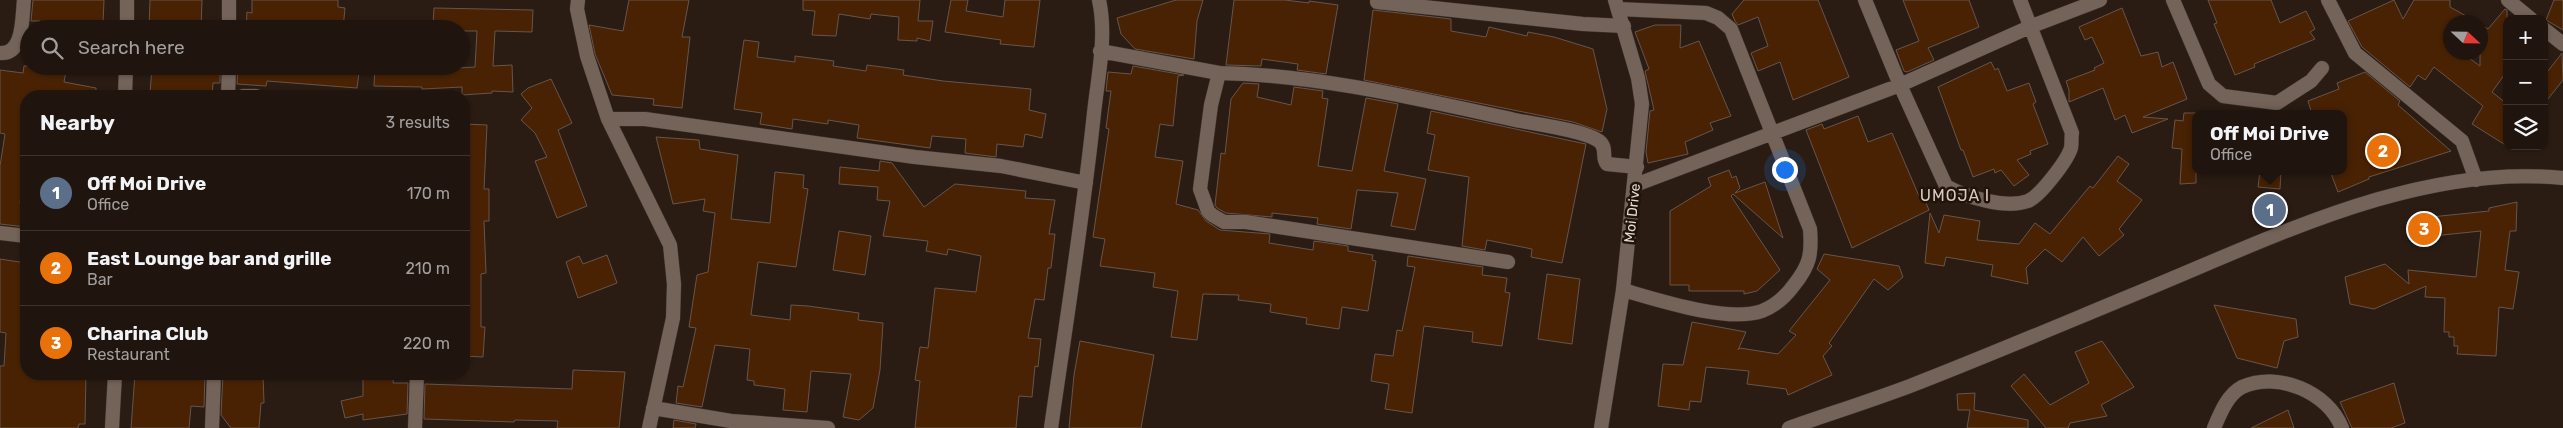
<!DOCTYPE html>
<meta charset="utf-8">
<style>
body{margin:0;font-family:Rubik,sans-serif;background:#2d221c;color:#f1f3f6}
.controls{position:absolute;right:15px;top:15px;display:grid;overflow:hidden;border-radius:10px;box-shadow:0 1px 4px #0004}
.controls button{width:45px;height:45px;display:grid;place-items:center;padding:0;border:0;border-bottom:1px solid #3d342e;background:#20150e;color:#f1f3f6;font:25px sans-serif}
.compass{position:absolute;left:2443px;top:15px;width:45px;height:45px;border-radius:50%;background:#20150e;box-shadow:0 1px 4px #0004;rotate:112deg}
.you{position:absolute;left:1784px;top:169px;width:18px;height:18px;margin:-12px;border:4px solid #fff;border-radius:50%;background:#1a73e8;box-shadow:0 0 0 8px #1a73e833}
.badge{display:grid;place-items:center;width:32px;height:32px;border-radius:50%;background:#6ac3f1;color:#fff;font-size:16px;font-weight:700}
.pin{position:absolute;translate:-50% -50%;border:2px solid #fff;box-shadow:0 1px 5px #0006}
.popup{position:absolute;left:2192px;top:110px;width:155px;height:65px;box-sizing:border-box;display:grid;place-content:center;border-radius:10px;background:#20150e;filter:drop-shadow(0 1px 4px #0005);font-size:16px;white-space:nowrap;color:#a29f9e}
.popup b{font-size:19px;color:#f1f3f6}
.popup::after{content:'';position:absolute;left:50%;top:100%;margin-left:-10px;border:10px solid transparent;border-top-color:#20150e}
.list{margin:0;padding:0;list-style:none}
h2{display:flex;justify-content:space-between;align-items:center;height:65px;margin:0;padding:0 20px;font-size:21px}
h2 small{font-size:16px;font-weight:400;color:#a29f9e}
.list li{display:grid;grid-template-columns:32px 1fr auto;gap:15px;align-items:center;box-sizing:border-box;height:75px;padding:0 20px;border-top:1px solid #3d342e}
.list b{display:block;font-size:19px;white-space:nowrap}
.list p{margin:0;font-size:16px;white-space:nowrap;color:#a29f9e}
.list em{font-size:16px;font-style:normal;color:#a29f9e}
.icon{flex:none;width:28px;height:28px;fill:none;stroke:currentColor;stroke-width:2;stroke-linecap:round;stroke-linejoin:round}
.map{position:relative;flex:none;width:2563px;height:428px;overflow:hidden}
.search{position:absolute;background:#20150e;box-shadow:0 1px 4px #0004;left:20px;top:20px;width:450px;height:55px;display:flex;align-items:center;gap:12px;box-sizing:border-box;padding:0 18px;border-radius:28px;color:#a29f9e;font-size:19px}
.panel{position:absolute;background:#20150e;box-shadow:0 1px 4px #0004;left:20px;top:90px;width:450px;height:290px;border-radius:20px}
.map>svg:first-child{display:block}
.building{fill:#492204;stroke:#66554b}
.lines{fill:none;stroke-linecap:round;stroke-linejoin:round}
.minor-casing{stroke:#413531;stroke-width:15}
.tertiary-casing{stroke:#413531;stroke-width:15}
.minor{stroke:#746359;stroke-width:14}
.tertiary{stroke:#746359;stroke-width:14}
.labels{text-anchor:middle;stroke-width:5;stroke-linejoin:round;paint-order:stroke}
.street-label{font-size:14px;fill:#e6dcd6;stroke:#20130a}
.quarter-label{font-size:16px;letter-spacing:1px;fill:#ddc9bd;stroke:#20130a}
</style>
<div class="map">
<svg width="2563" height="428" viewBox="0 0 2563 428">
<rect width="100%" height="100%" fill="#2a1c13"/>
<!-- building -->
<path class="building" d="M33,0H104L103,24H91V29H40V21H31Z
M150,0H202L201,29H149Z
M252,0H338V7L345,8L343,29H246L247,12L252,13Z
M629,0H689L682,37H690L682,108L653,105L654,99L612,95L595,54L589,25L623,31Z
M803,0H920L918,21H933L930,41L917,38V41L898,40L899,17L871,14L870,19L839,14L836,36L812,35L815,11L803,10Z
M951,0H968L966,11L1003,17L1005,0H1040L1034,47L1000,44L1001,40L945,32Z
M1176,0H1203L1197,21L1194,59L1135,49L1121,34L1117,18Z
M1234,0H1285L1309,3V1L1338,5L1326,74L1297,70L1298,64L1262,59L1261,66L1226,65Z
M1744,0H1818L1849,77L1793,100L1780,62L1758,71L1751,53L1768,46L1758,17L1738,25L1735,21L1732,14Z
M1903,0H1969L1979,27L1928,48L1934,60L1907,72L1904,71L1896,50L1919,41Z
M2208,0H2271L2280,23L2306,11L2315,29L2310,32L2315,39L2254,64L2255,67L2235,75L2214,24L2217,23Z
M2394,0L2403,19L2414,0H2450V7L2477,22H2450V52H2461L2480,66V24L2488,29L2505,9L2507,10V71L2492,92L2507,104V146L2472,124L2483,106L2434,67L2425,80L2418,75L2410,87L2362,47L2348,21Z
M2554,0H2563V30L2546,20Z
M434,8L533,10L532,32L495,31L493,66L512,65L513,92L492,91V93L462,95V87L422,89V87L374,86L375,66H440V69L475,67L477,31H461L457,29V25L433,24Z
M2122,8L2141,56L2158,52L2162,67L2173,62L2187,99L2143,117L2168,119L2132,133L2125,115L2115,120L2103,88L2069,102V90L2066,81L2095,70L2094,68L2104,63L2092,37L2085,40L2079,27Z
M1373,10L1451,19V31L1486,37L1489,27L1527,36L1528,32L1554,37L1593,49L1607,109L1602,132L1573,122L1364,80Z
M1655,25H1681L1680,48L1699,41L1731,116L1710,123L1713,130L1685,142L1688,154L1648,163L1646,152L1650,111L1654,110L1645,71L1649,69L1635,32Z
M744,40L759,42L757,57L795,62V56L834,61L833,66L866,71L867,65L904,70L903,75L943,81L1031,89L1029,110L1046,114L1042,138L1025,134L1023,147L997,144L996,157L965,153L966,139L932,136L930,148L857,138L859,125L828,120V124L793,119L792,129L760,124L762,113L734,109Z
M2562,53L2563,80L2544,104V76Z
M1991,62L1995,70L1998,68L2007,91L2029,83L2036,102L2033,104L2048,144L2030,151L2031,154L2017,160L2029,175L2014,186L2001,170L1995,173L1994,169L1973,177L1963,150H1961L1938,87Z
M24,66H67L64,82L96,88V96H26V161L20,203L26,204V227L0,224V166L5,134L0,133V70L23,73Z
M152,66L220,68V83H213L212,96L150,94Z
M238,66H336V71L359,73L357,88L267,81L266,86L237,84Z
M1133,66L1184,75L1178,76L1173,126L1160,124L1155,157L1183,161L1176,204L1198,210L1206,221L1220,230L1270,234L1269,243L1313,250L1314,241L1348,246V251L1373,255L1372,260L1376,261L1368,311L1342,307L1339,329L1306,324L1307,318L1270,312L1271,304L1238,300L1239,295L1203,294L1197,340L1171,337L1178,291L1153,287L1155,273L1100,266L1105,239L1093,237L1109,129L1106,128L1111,91H1106L1108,72L1131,74Z
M2365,72L2400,101L2398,105L2451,151L2369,177V179L2338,192L2330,171H2344V114H2312L2308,101L2339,89L2337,83Z
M551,79L572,123L558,130L587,206L557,218L535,161L547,157L535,133L521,120L532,108L521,94L528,88Z
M1243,83L1259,84L1257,97L1291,105L1294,87L1323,91L1322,98L1328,99L1318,166L1352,171L1366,98L1398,104L1384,171L1426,179L1415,230L1391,226L1398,193L1357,190L1351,229L1317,224L1318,218L1272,213V217L1226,213L1217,208L1215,205L1221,153L1225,154L1231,99Z
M1431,111L1586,144L1562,263L1531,257L1532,249L1487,240L1485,250L1462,246L1469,177L1428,170L1435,135L1427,133Z
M2184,113H2196V183L2180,184L2182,149L2172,148L2175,120L2183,121Z
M1858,116L1868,142L1892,133L1919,196L1924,198L1929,210L1852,248L1806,130L1822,124L1824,129Z
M464,124L487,125L484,189H489V221H484L486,273L481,274V327H485L483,357L464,356Z
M656,137L699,140L700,149L738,155L731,219L770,223L775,172L804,175L803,188L808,189L796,267L758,262L751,315L790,320L791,305L808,306L859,313L858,320L883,323L880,370L873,408L859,420L843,417L851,374L811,371L807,412L783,410L785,389L754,385V381L747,380L750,349L715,345L702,407L676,403L678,386L683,387L696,328L689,327L697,275L708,272L715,213L703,211L705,199L673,204Z
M2118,156L2129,164L2117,181L2142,200L2119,229L2124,235L2099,256L2083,237L2062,262L2045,249L2026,268L2028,284L1991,276L1993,265L1946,257L1944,266L1925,263L1930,213L1939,233L1944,215L1980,221L1977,240L2019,244L2035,223L2050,234L2090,186L2093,188Z
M880,161L892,163L924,207L955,184L1026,191L1025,198L1055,200L1049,234H1055L1051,268H1048L1044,300L1035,299L1028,338L1041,339L1038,367L1035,366L1032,397L1019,396L1016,428H915L920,381L915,380L920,347L928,348L935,288L976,292L981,256L948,249L947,255L926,251L928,241L883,236L890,201L877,200L878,187L839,184L840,167L879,171Z
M1729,170L1732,178L1736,176L1740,188L1735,193L1765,182L1783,238L1733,194L1731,196L1780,270L1757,291L1744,294V291H1689V285H1670V211L1711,186L1708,178Z
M2260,171H2281L2280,189L2258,187Z
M2517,202L2516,231H2510L2505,270L2519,272L2513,309L2499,307L2496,356L2457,354L2458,346H2454V337H2449V332H2444L2445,298L2425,297L2426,286L2374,309L2350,304L2345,277L2385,264L2409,284L2408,270L2476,277L2481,231L2433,236L2431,217L2489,211V208Z
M839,231L871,236L865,275L833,270Z
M1824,254L1899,266L1903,277L1888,290L1874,279L1829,343L1832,346L1823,356L1832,375L1788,395L1786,389L1747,384L1749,371L1706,367L1701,402L1690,401L1689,410L1658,406L1663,364L1683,365L1692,322L1746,332L1738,350L1740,348L1778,354L1796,335L1789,331L1830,280L1817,269Z
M607,255L617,283L578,298L566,262L579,256L583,264Z
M1408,256L1483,267L1482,275L1507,278L1505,292L1510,293L1502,346L1472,342L1473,332L1424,326L1412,413L1385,409L1389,384L1371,381L1375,354L1393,356L1397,330L1402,331L1415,267L1407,266Z
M0,259L26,263L24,336H26V374H86L85,424H79L78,428H0V366H4L6,333L0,332Z
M1547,274L1580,279L1572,344L1538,339Z
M2214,305L2296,319L2298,337L2284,341L2277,368L2237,358Z
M1080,341L1154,355L1141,428H1069L1074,375Z
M2102,341L2134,387L2101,405L2107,416L2070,423L2068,428H2046L2011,386L2024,374L2050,405L2089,383L2075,352Z
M573,370L625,372L619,428H557L558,421L515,420L514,422L424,419L425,384L572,389Z
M135,374H205L204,407L191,406L189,428H131Z
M223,374H263L264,403H261L259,428H231L221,415Z
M363,374H394L393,383H408L407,414L363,420V414L345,418L341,401L363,396Z
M2394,383L2405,423L2391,428H2352L2340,402Z
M1975,393L1974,410L2028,420V428H1967L1970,410H1958L1957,394Z
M2288,410L2294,428H2251Z
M674,420L696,424L695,428H673Z"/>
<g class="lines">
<!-- minor casing -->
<g class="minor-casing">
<path id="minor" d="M578,0L577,9L587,56L608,119L670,245L674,284L673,318L649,428
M1865,0L1900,85L1946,186C1965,197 2006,209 2028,201C2040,196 2067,161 2071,148C2072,143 2071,137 2072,133L2020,0
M2173,0L2209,84L2223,96L2277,103L2311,81L2322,68
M2328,0L2355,53L2462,141L2476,180
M2508,0L2531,19
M1377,2L1583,24L1624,26
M1618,9L1706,13L1718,18L1731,29L1810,229C1812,254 1810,265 1794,285C1786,296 1775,306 1762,311C1728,323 1658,300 1623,290
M127,29V0
M229,29V0
M2544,29L2563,44
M1100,51L1219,73
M0,53C24,55 22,17 24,0
M125,96L126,66
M228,96L229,66
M243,96H256
M608,119H645L915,157L1001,166L1086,183
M1635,185L1900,85L2032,26L2100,0
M0,233L26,236
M1508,262L1246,222H1224L1212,215L1208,211L1200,189L1211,105L1219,73C1319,75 1418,99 1515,120C1534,124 1584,130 1599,141C1608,148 1601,157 1607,164L1637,167
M653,408L731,421L828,428
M112,428L115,374
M212,428L214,374
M415,428L417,374
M1051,428C1066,323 1083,218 1094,113C1098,76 1107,36 1099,0
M2214,428C2220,414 2227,395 2242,387C2278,371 2328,392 2342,428"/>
</g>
<!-- tertiary casing -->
<g class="tertiary-casing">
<path id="tertiary" d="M1601,428L1623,290L1642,104L1638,78L1615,0
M1789,428C1829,414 1870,401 1910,386C1985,357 2060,325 2135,294C2268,240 2415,163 2563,178"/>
</g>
<!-- minor -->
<use href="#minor" class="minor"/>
<!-- tertiary -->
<use href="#tertiary" class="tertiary"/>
</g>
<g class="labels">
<!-- street labels -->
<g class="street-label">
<text transform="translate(1632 213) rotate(-84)" y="5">Moi Drive</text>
</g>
<!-- quarter labels -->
<g class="quarter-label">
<text x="1955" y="201">UMOJA I</text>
</g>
</g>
</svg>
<div class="controls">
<button>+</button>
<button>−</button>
<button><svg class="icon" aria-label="layers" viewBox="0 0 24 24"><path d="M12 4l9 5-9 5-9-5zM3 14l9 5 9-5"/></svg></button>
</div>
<svg class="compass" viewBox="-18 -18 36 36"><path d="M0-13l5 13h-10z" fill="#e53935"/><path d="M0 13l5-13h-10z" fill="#a29f9e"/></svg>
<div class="you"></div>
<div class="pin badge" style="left:2270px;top:210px;background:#5c6f8a">1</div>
<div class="popup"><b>Off Moi Drive</b>Office</div>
<div class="pin badge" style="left:2383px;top:151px;background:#e8710a">2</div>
<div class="pin badge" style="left:2424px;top:229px;background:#e8710a">3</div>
<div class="search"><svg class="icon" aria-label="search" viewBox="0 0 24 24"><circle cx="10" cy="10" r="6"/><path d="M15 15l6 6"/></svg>Search here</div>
<section class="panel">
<h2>Nearby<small>3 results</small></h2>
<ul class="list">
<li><span class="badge" style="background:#5c6f8a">1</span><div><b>Off Moi Drive</b><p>Office</p></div><em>170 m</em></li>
<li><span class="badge" style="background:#e8710a">2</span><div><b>East Lounge bar and grille</b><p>Bar</p></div><em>210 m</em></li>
<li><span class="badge" style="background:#e8710a">3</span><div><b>Charina Club</b><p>Restaurant</p></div><em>220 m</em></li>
</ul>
</section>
</div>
